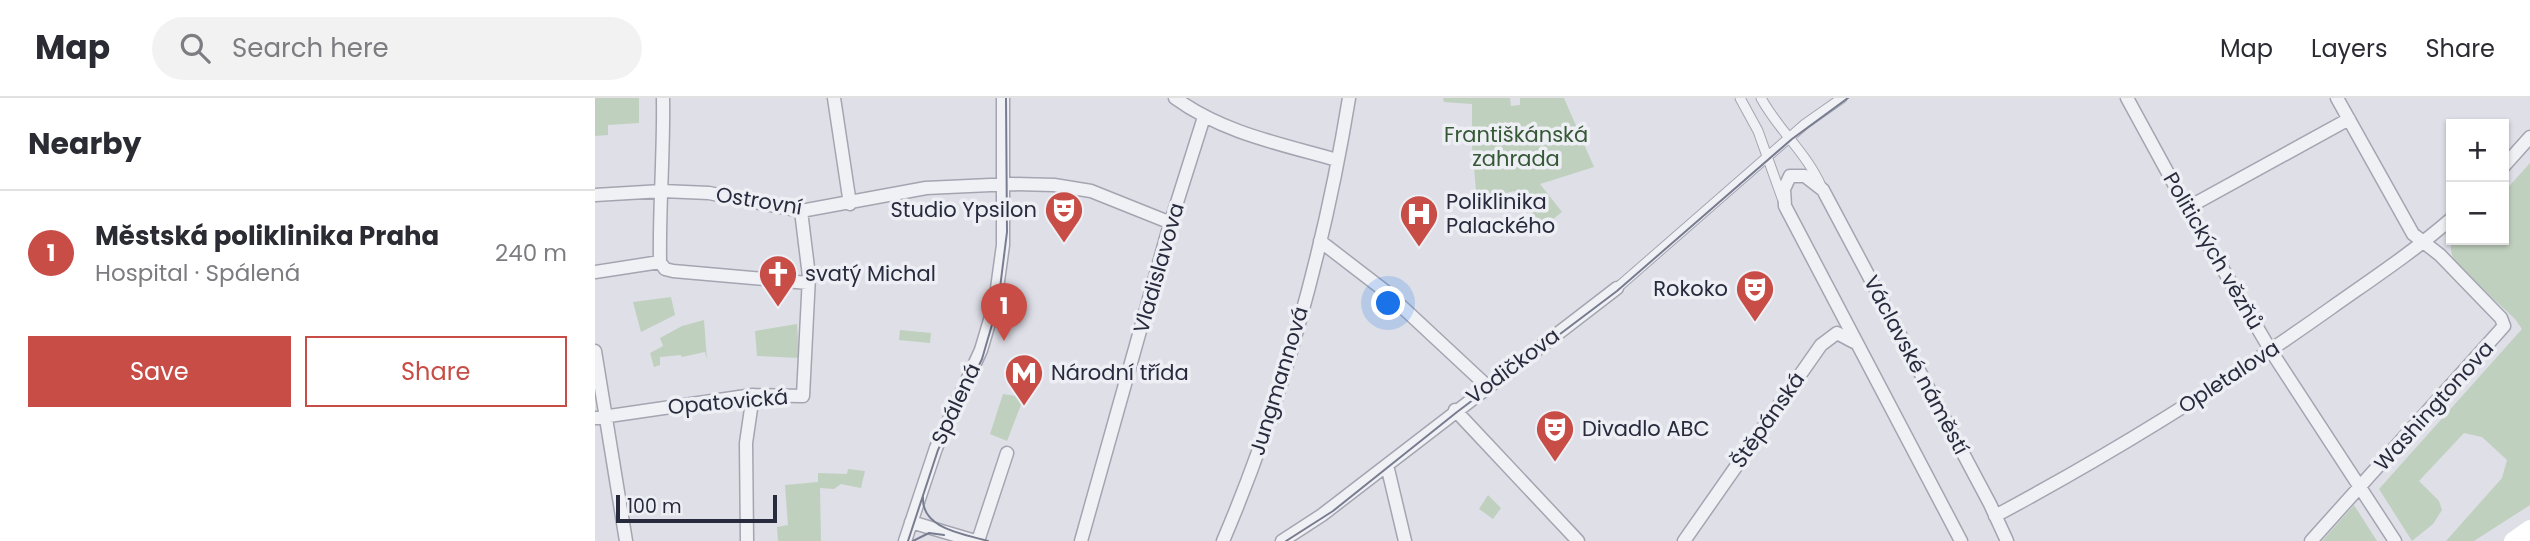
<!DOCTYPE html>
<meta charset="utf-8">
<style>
body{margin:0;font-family:Poppins,sans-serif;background:#f2f2f3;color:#2b2b33}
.controls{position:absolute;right:21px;top:21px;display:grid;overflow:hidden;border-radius:0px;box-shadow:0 2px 5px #0004}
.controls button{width:63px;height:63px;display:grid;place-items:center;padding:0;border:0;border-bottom:2px solid #e1e1e2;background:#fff;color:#2b2b33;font:35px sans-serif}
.scale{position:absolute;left:21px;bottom:18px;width:161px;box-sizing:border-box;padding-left:7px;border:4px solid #282b3d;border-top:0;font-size:19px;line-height:24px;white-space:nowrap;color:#282b3d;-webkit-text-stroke:5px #edeff4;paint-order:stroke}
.you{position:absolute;left:794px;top:206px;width:24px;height:24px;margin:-18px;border:5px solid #fff;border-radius:50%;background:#1a73e8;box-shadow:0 0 0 10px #1a73e833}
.badge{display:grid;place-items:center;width:46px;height:46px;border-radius:50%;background:#c84d47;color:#fff;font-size:23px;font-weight:700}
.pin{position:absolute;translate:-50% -58px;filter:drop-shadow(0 2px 4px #0008)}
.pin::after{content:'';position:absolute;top:37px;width:24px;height:21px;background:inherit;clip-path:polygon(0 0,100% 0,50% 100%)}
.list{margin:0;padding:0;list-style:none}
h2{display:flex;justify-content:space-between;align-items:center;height:91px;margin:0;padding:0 28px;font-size:30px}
h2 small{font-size:23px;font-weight:400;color:#7c7c81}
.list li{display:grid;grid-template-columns:46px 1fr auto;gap:21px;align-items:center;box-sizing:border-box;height:126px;padding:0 28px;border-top:2px solid #e1e1e2}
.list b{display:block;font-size:26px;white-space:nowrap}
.list p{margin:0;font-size:23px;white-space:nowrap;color:#7c7c81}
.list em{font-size:23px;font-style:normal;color:#7c7c81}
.actions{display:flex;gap:14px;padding:21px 28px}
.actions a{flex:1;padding:16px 0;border:2px solid #c84d47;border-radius:0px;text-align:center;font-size:24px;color:#c84d47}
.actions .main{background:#c84d47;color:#fff}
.icon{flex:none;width:38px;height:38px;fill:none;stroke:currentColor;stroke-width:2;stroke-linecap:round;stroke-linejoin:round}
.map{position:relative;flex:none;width:1935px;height:443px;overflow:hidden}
header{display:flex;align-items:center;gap:42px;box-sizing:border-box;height:98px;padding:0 35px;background:#fff;border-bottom:2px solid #e1e1e2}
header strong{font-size:33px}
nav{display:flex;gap:38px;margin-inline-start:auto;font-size:24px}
.search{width:490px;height:63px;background:#f2f2f3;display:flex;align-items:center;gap:18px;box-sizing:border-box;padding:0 24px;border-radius:38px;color:#7c7c81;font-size:26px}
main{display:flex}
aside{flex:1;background:#fff}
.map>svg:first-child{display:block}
.green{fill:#c0d0bf}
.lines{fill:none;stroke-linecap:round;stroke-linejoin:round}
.pedestrian-casing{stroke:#a4a5b1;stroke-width:11}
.minor-casing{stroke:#a4a5b1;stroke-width:15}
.pedestrian{stroke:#f0f1f5;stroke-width:9}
.minor{stroke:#f0f1f5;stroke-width:12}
.secondary{stroke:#fff;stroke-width:18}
.tram{stroke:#787c90;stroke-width:2}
.labels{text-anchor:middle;stroke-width:7;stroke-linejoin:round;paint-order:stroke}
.park-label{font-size:21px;fill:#365836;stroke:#edeff4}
.street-label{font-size:21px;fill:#282b3d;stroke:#edeff4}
.poi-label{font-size:21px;fill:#282b3d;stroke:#edeff4;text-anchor:start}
</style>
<header>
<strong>Map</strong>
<div class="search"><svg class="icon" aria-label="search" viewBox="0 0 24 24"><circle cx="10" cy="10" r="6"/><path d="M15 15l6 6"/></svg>Search here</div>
<nav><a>Map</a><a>Layers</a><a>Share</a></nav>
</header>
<main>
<aside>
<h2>Nearby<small></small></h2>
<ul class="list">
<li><span class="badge">1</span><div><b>Městská poliklinika Praha</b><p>Hospital · Spálená</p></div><em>240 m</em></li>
</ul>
<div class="actions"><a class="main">Save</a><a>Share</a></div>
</aside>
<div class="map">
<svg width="1935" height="443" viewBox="0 0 1935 443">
<rect width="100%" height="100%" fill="#dedfe7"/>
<!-- green -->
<path class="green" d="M0,0H44V25L13,27V37L0,38Z
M848,0H915L916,8L925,7V0H969L999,69L945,86L967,114L948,129L919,93L882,103L877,48V6L849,4Z
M1935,65V407L1879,443H1851L1907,380L1912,362L1887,339L1869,335L1824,383L1844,403L1847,412L1838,426L1817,443L1784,391L1927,231L1920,221L1862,167C1857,159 1853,150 1859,142H1909V94Z
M76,199L80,217L46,234L38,204Z
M109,222L112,262L110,254L87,259L86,257L65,259V267L59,269L55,255L68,248L65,240L87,228Z
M202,226L204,260L162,258L160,233Z
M305,232L336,235L335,245L304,242Z
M408,296L429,299L412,343L395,336Z
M253,371L270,373L266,390L246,386L239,391L225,390L226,443H183L182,429L193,427L190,387L223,384V375L252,376Z
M893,397L906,410L898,421L884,411Z
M1759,407L1782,443H1727Z"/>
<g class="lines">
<!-- pedestrian casing -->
<g class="pedestrian-casing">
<path id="pedestrian" d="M1145,0L1163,33L1187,100
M1166,0C1184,33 1212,55 1227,90
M1022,190L1210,26L1247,0"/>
</g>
<!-- minor casing -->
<g class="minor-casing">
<path id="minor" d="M239,0L255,106
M580,0C628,35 686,46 742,62
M1532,0L1592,110L1676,253L1800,443
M1909,68L1935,39
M0,97L67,93L114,95L206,113L331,90L417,86L459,87L496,93L576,125
M1592,110L1754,21
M725,143L790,193L892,288
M65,164C64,109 69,55 68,0
M65,164L70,171L78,173L213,185
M0,174L65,164
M0,253L31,443
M860,312L983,443
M0,320L158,297L208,298L214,178L206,113
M792,367L810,443
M1400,418C1516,356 1629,286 1736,210C1777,181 1818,154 1856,121
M316,424L380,443
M152,443L151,345L158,297
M310,443L341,350L386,252L400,205L408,147V0
M383,443L412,355
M486,443L573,133L609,19
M628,443C687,305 730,148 754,0
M687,443L727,417L1022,190
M1089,443L1226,247L1242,235L1259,244
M1366,443L1190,108L1189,91L1195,78H1210L1228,92L1395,406L1412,443
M1716,443L1909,228L1906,220L1845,157L1818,136L1742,0"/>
</g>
<!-- pedestrian -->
<use href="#pedestrian" class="pedestrian"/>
<!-- minor -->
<use href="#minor" class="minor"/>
<!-- secondary -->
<path class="secondary" d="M1918,443L1935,431"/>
<!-- tram -->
<path class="tram" d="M328,399C326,431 369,436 393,443
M313,443L343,352L387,261L403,206L412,134L411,0
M318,443L334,435L349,437
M691,443L738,413L862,314L1022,193L1197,41L1253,0"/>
</g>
<!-- icons -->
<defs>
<g id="theatre-pin" transform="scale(2.0125)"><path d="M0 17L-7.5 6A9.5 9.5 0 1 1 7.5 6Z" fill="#c84d47" stroke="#edeff4"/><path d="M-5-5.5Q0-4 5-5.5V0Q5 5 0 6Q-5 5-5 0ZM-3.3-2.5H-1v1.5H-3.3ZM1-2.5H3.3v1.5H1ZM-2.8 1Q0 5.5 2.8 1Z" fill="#fff"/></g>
<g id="hospital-pin" transform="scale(2.0125)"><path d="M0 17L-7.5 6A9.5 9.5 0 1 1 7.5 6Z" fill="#c84d47" stroke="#edeff4"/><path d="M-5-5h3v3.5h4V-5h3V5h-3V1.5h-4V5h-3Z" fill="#fff"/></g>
<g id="church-pin" transform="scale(2.0125)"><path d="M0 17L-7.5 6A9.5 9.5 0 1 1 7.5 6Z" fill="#c84d47" stroke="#edeff4"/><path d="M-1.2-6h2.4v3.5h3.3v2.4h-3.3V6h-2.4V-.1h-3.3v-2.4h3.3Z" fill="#fff"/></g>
<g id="metro-pin" transform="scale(2.0125)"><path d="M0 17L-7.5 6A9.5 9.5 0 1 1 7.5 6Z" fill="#c84d47" stroke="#edeff4"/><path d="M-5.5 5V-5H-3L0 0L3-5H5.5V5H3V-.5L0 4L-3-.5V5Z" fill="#fff"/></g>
</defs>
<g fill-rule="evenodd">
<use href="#theatre-pin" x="469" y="112"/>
<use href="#hospital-pin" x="824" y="116"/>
<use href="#church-pin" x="183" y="176"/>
<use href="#theatre-pin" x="1160" y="191"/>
<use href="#metro-pin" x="429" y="275"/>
<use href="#theatre-pin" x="960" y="331"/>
</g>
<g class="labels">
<!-- park labels -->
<g class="park-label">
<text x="921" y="44">Františkánská<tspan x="921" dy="24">zahrada</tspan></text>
</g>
<!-- street labels -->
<g class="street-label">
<text transform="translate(164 103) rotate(9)" y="7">Ostrovní</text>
<text transform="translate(1618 153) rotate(60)" y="7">Politických vězňů</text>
<text transform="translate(564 170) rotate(-74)" y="7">Vladislavova</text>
<text transform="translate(1321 267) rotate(62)" y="7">Václavské náměstí</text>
<text transform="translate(918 268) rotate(-37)" y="7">Vodičkova</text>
<text transform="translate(1634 279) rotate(-33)" y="7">Opletalova</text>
<text transform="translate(684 283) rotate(-73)" y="7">Jungmannová</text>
<text transform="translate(133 304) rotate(-5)" y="7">Opatovická</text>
<text transform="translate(361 306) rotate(-65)" y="7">Spálená</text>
<text transform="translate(1839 308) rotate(-48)" y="7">Washingtonova</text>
<text transform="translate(1173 322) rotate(-55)" y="7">Štěpánská</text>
</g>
<!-- poi labels -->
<g class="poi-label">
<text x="851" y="111">Poliklinika<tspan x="851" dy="24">Palackého</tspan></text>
<text x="442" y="119" text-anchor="end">Studio Ypsilon</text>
<text x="210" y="183">svatý Michal</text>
<text x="1133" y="198" text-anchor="end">Rokoko</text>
<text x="456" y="282">Národní třída</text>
<text x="987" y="338">Divadlo ABC</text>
</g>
</g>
</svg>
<div class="controls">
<button>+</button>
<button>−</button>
</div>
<div class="scale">100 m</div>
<div class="you"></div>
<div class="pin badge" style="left:409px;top:243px">1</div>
</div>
</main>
